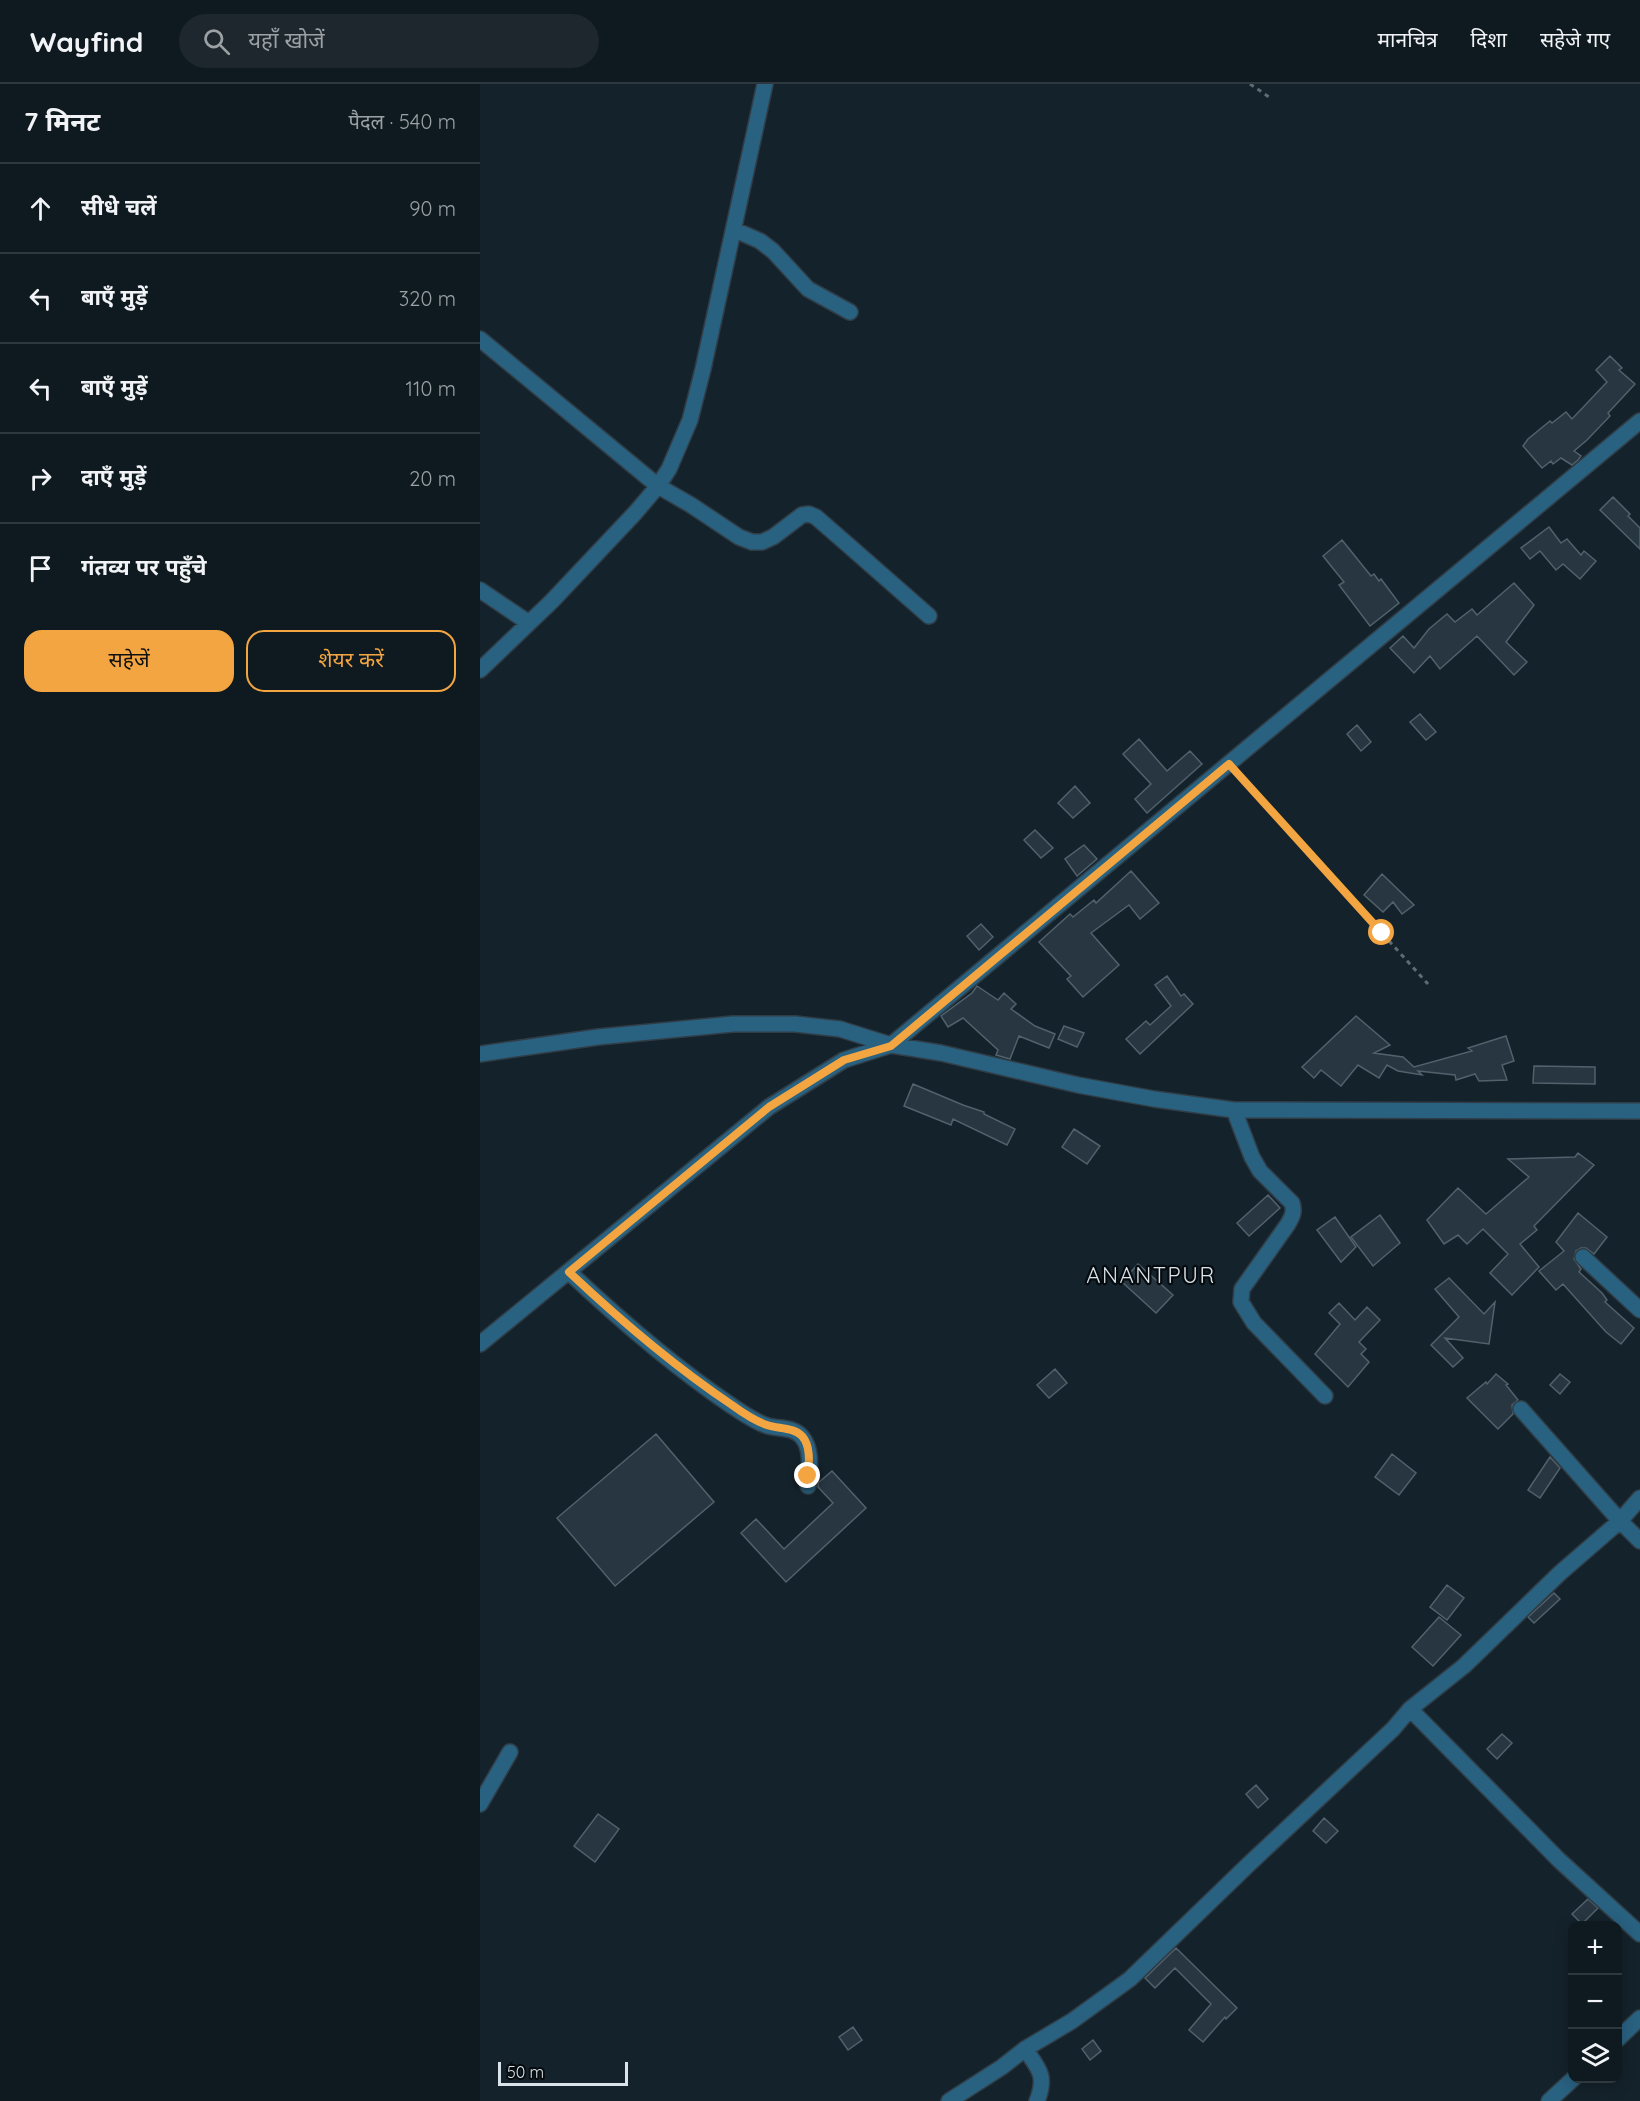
<!DOCTYPE html>
<html lang="hi">
<meta charset="utf-8">
<style>
body{margin:0;font-family:Quicksand,"Noto Sans Devanagari",sans-serif;background:#1d272d;color:#f1f3f6}
.controls{position:absolute;right:18px;bottom:18px;display:grid;overflow:hidden;border-radius:12px;box-shadow:0 3px 15px #0003}
.controls button{width:54px;height:54px;display:grid;place-items:center;padding:0;border:0;border-bottom:2px solid #2f383e;background:#0f1a20;color:#f1f3f6;font:30px sans-serif}
.scale{position:absolute;left:18px;bottom:15px;width:130px;box-sizing:border-box;padding-left:6px;border:3px solid #dae3e9;border-top:0;font-size:16px;line-height:21px;white-space:nowrap;color:#dae3e9;-webkit-text-stroke:4px #050b0e;paint-order:stroke}
.stop{position:absolute;width:18px;height:18px;margin:-14px;border:4px solid #f2a541;border-radius:50%;background:#fff}
.stop.end{background:#f2a541;border-color:#fff;box-shadow:0 2px 6px #0008}
.list{margin:0;padding:0;list-style:none}
h2{display:flex;justify-content:space-between;align-items:center;height:78px;margin:0;padding:0 24px;font-size:26px}
h2 small{font-size:20px;font-weight:400;color:#9ba1a5}
.list li{display:grid;grid-template-columns:39px 1fr auto;gap:18px;align-items:center;box-sizing:border-box;height:90px;padding:0 24px;border-top:2px solid #2f383e}
.list b{display:block;font-size:22px;white-space:nowrap}
.list em{font-size:20px;font-style:normal;color:#9ba1a5}
.actions{display:flex;gap:12px;padding:18px 24px}
.actions a{flex:1;padding:14px 0;border:2px solid #f2a541;border-radius:18px;text-align:center;font-size:21px;color:#f2a541}
.actions .main{background:#f2a541;color:#111}
.icon{flex:none;width:33px;height:33px;fill:none;stroke:currentColor;stroke-width:2;stroke-linecap:round;stroke-linejoin:round}
.map{position:relative;flex:none;width:1160px;height:2017px;overflow:hidden}
header{display:flex;align-items:center;gap:36px;box-sizing:border-box;height:84px;padding:0 30px;background:#0f1a20;border-bottom:2px solid #2f383e}
header strong{font-size:28px}
nav{display:flex;gap:33px;margin-inline-start:auto;font-size:21px}
.search{width:420px;height:54px;background:#1d272d;display:flex;align-items:center;gap:15px;box-sizing:border-box;padding:0 21px;border-radius:33px;color:#9ba1a5;font-size:22px}
main{display:flex}
aside{flex:1;background:#0f1a20}
.map>svg:first-child{display:block}
.building{fill:#273640;stroke:#51626c;stroke-width:1.5}
.lines{fill:none;stroke-linecap:round;stroke-linejoin:round}
.minor-casing{stroke:#303d46;stroke-width:18}
.path{stroke:#606c73;stroke-width:3;stroke-dasharray:4.5 4.5;stroke-linecap:butt}
.minor{stroke:#296180;stroke-width:15}
.route{stroke:#f2a541;stroke-width:8}
.labels{text-anchor:middle;stroke-width:4.5;stroke-linejoin:round;paint-order:stroke}
.quarter-label{font-size:22px;letter-spacing:1.5px;fill:#dae3e9;stroke:#050b0e}
</style>
<header>
<strong>Wayfind</strong>
<div class="search"><svg class="icon" aria-label="search" viewBox="0 0 24 24"><circle cx="10" cy="10" r="6"/><path d="M15 15l6 6"/></svg>यहाँ खोजें</div>
<nav><a>मानचित्र</a><a>दिशा</a><a>सहेजे गए</a></nav>
</header>
<main>
<aside>
<h2>7 मिनट<small>पैदल · 540 m</small></h2>
<ul class="list">
<li><svg class="icon" aria-label="ahead" viewBox="0 0 24 24"><path d="M12 20V5M6 11l6-6 6 6"/></svg><div><b>सीधे चलें</b></div><em>90 m</em></li>
<li><svg class="icon" aria-label="left" viewBox="0 0 24 24"><path d="M17 20v-9H6M10 6l-5 5 5 5"/></svg><div><b>बाएँ मुड़ें</b></div><em>320 m</em></li>
<li><svg class="icon" aria-label="left" viewBox="0 0 24 24"><path d="M17 20v-9H6M10 6l-5 5 5 5"/></svg><div><b>बाएँ मुड़ें</b></div><em>110 m</em></li>
<li><svg class="icon" aria-label="right" viewBox="0 0 24 24"><path d="M7 20v-9h11M14 6l5 5-5 5"/></svg><div><b>दाएँ मुड़ें</b></div><em>20 m</em></li>
<li><svg class="icon" aria-label="arrive" viewBox="0 0 24 24"><path d="M6 21V4h12l-3 4 3 4H6"/></svg><div><b>गंतव्य पर पहुँचे</b></div></li>
</ul>
<div class="actions"><a class="main">सहेजें</a><a>शेयर करें</a></div>
</aside>
<div class="map">
<svg width="1160" height="2017" viewBox="0 0 1160 2017">
<rect width="100%" height="100%" fill="#14222b"/>
<!-- building -->
<path class="building" d="M1130,272L1142,284L1139,286L1155,300L1128,329L1130,332L1107,356L1094,367L1101,372L1098,376L1092,381L1081,374L1073,380L1071,377L1062,384L1043,362L1048,355L1070,337L1072,339L1086,328L1092,335L1127,298L1116,286Z
M1133,413L1150,430L1148,432L1160,444V465L1120,426Z
M1069,443L1081,459L1087,455L1101,471L1104,467L1116,477L1100,495L1083,480L1076,486L1060,467L1050,475L1041,464Z
M862,456L891,492L894,490L899,497L901,495L919,519L890,542L859,501L864,498L843,472Z
M1034,499L1054,521L1026,558L1047,578L1034,591L997,552L960,585L950,572L934,589L910,564L923,552L934,564L949,545L967,530L975,538L992,525L997,531Z
M940,630L956,648L946,656L930,638Z
M877,641L891,658L881,667L867,650Z
M659,655L687,687L710,667L722,680L667,729L655,715L671,700L643,670Z
M595,702L610,719L593,734L578,719Z
M555,746L573,764L561,774L544,756Z
M604,761L617,775L597,792L585,775Z
M651,787L679,819L660,835L649,821L611,849L639,881L603,913L587,895L591,892L559,858L590,830L593,833L614,816L616,819Z
M902,790L934,821L922,830L913,818L903,828L884,811Z
M501,840L513,853L499,866L487,852Z
M687,892L701,912L704,910L713,920L660,970L646,955L666,937L670,941L691,922L675,901Z
M497,902L518,916L524,909L536,920L531,925L555,942L575,950L569,964L539,952L530,975L516,971L518,966L483,934L468,943L461,932L492,909Z
M876,932L910,961L894,969L923,973L934,983L992,967L988,964L1026,952L1034,977L1022,981L1027,996L999,997L995,990L976,996L975,991L938,987L942,991L918,987L907,981L899,994L878,981L861,1002L841,986L834,994L822,983Z
M584,942L604,949L597,963L578,955Z
M1054,982L1115,983V1000L1053,999Z
M433,1000L483,1021L504,1028V1030L535,1045L527,1061L473,1035L471,1041L424,1022Z
M594,1045L620,1062L607,1080L582,1063Z
M1098,1069L1114,1081L1054,1142L1057,1146L1040,1160L1059,1183L1032,1211L1010,1189L1028,1170L1003,1145L987,1160L978,1151L964,1160L947,1136L978,1104L1006,1130L1049,1093L1028,1075L1095,1073Z
M788,1111L800,1124L769,1152L757,1139Z
M1098,1129L1127,1153L1114,1170L1106,1164H1101L1096,1167L1094,1175L1101,1185L1099,1188L1122,1209L1127,1216L1125,1218L1154,1244L1141,1260L1126,1248L1083,1200L1076,1206L1059,1187L1084,1167L1076,1158Z
M900,1131L920,1159L893,1182L871,1153Z
M855,1133L876,1163L861,1178L837,1146Z
M658,1180L693,1211L676,1229L642,1198Z
M969,1194L1004,1230L1015,1218L1009,1260L965,1254L983,1274L973,1283L951,1261L979,1233L955,1205Z
M859,1219L875,1236L887,1223L900,1236L879,1258L886,1265L881,1270L889,1278L868,1303L835,1270L860,1240L849,1229Z
M575,1285L587,1299L569,1314L557,1301Z
M1016,1290L1028,1300L1026,1301L1038,1316L1032,1321L1033,1330L1018,1345L987,1314L1006,1298L1007,1300Z
M1080,1290L1090,1298L1080,1310L1070,1301Z
M176,1350L234,1418L135,1502L77,1434Z
M912,1370L936,1389L919,1411L895,1393Z
M1070,1373L1080,1384L1060,1414L1048,1406Z
M352,1387L386,1424L306,1498L261,1449L276,1435L304,1465L353,1419L338,1403V1399Z
M967,1501L984,1514L967,1536L950,1523Z
M1074,1509L1080,1515L1054,1539L1048,1533Z
M959,1533L981,1551L953,1582L932,1563Z
M1022,1650L1032,1659L1017,1675L1007,1665Z
M776,1701L788,1715L778,1724L766,1710Z
M118,1730L139,1745L115,1778L94,1762Z
M844,1734L858,1747L846,1759L833,1747Z
M1108,1815L1118,1824L1102,1840L1092,1830Z
M696,1864L757,1924L746,1935L745,1933L723,1958L709,1946L731,1920L695,1884L675,1904L665,1894Z
M373,1943L382,1956L368,1966L359,1953Z
M613,1956L621,1967L610,1976L602,1965Z"/>
<g class="lines">
<!-- minor casing -->
<g class="minor-casing">
<path id="minor" d="M255,146L280,157L293,167L328,205L370,228
M0,255L178,402L211,421L259,453L272,458H282L293,453L322,431L329,430L336,433L367,460L449,532
M0,506L49,539
M0,586L72,517L155,429L178,402L189,385L210,336L223,285L285,0
M0,970L118,953L253,940H315L360,945L411,961L461,969L598,1001L674,1015L754,1026L1160,1027
M754,1026L772,1073L780,1087L812,1119C815,1128 812,1133 808,1140L762,1205L761,1218L774,1239L845,1312
M1103,1173L1160,1226
M89,1188C140,1236 194,1283 252,1322C263,1329 275,1338 288,1342C300,1345 314,1343 322,1353C333,1366 329,1387 328,1402
M0,1260L289,1023L364,976L411,961L1160,337
M1041,1325L1140,1437L1160,1457
M930,1625L1079,1776L1160,1850
M0,1720L30,1668
M1138,1955L1160,1934
M545,1965C559,1985 567,1992 557,2017
M469,2017L522,1983L545,1965L592,1937L650,1895L769,1780L913,1645L930,1625L984,1582L1080,1489L1140,1437L1160,1414
M1069,2017L1094,1994"/>
</g>
<!-- path -->
<path class="path" d="M770,0L792,15
M758,690L948,900"/>
<!-- minor -->
<use href="#minor" class="minor"/>
</g>
<g class="lines">
<!-- route -->
<path class="route" d="M328,1392C329,1379 331,1362 322,1352C313,1343 298,1345 287,1341C275,1337 263,1329 252,1321C194,1282 140,1236 89,1188L289,1023L364,976L411,962L749,680L902,849"/>
</g>
<g class="labels">
<!-- quarter labels -->
<g class="quarter-label">
<text x="671" y="1199">ANANTPUR</text>
</g>
</g>
</svg>
<div class="controls">
<button>+</button>
<button>−</button>
<button><svg class="icon" aria-label="layers" viewBox="0 0 24 24"><path d="M12 4l9 5-9 5-9-5zM3 14l9 5 9-5"/></svg></button>
</div>
<div class="scale">50 m</div>
<div class="stop" style="left:902px;top:849px"></div>
<div class="stop end" style="left:328px;top:1392px"></div>
</div>
</main>
